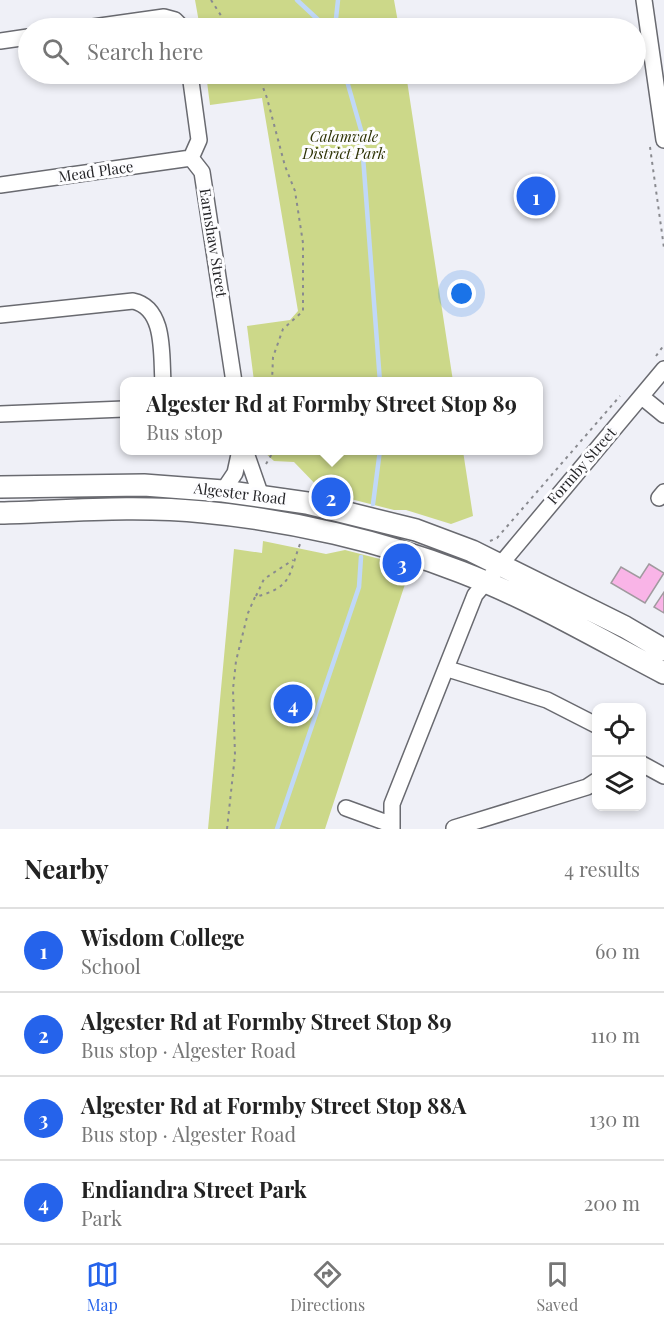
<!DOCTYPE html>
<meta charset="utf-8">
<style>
body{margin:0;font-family:"Playfair Display",serif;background:#f2f2f2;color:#222}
.controls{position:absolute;right:18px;bottom:18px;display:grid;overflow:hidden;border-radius:12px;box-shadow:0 3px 9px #0003}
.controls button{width:54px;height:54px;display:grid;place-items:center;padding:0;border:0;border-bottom:2px solid #e0e0e0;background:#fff;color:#222;font:30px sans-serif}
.you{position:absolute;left:462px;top:294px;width:21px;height:21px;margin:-15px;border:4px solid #fff;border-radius:50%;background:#1a73e8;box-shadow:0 0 0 9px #1a73e833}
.badge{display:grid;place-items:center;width:39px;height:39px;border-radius:50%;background:#2563eb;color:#fff;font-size:20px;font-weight:700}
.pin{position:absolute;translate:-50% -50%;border:3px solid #fff;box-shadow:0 2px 6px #0006}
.popup{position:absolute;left:120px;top:377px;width:423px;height:78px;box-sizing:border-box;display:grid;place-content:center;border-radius:12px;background:#fff;filter:drop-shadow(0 2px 4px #0005);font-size:20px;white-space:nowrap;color:#767676}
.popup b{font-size:22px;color:#222}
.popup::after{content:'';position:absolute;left:50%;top:100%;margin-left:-12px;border:12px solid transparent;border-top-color:#fff}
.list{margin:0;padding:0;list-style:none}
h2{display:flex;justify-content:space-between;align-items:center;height:78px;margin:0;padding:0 24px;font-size:26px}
h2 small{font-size:20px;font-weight:400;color:#767676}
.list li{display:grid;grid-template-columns:39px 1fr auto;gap:18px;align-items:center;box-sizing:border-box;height:84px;padding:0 24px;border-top:2px solid #e0e0e0}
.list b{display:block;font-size:22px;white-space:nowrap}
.list p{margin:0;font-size:20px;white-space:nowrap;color:#767676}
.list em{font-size:20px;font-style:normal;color:#767676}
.icon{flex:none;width:33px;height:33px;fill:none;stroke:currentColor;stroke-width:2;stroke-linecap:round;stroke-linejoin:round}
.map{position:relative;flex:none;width:664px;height:829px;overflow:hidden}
.search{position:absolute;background:#fff;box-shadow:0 3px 9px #0003;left:18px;right:18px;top:18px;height:66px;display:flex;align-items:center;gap:15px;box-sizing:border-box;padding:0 21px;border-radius:33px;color:#767676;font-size:22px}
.sheet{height:414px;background:#fff}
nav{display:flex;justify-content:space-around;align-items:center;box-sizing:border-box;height:84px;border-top:2px solid #e0e0e0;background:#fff;font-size:16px;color:#767676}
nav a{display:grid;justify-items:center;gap:3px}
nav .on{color:#2563eb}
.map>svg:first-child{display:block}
.green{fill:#ccd889}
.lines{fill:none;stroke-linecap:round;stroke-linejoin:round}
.stream{stroke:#c0d8f8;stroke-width:4.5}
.building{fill:#f9b4e7;stroke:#a09a9f;stroke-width:1.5}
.street-casing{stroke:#696a70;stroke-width:18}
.secondary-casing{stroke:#696a70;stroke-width:24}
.path{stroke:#898a8f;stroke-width:2;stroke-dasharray:3 4.5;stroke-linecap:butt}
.street{stroke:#fff;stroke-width:15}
.secondary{stroke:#fff;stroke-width:21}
.labels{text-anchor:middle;stroke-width:6;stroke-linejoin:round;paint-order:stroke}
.park-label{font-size:15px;font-style:italic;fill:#2d3205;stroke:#fdfdff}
.street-label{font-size:15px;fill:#252528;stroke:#fdfdff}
</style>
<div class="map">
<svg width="664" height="829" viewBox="0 0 664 829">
<rect width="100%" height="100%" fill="#eff0f7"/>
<!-- green -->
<path class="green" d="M195,0H394L399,28H200Z
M206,74H406L453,381H254L247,326L290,320L298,311L262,98L210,105Z
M263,451H463L473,516L451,524L406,510H394L323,492L294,462L274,461Z
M263,541L326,554L345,550L380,559L407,578L325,829H208L234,549L262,553Z"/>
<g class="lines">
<!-- stream -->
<path class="stream" d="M297,0L327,28
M335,28L338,0
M345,74L361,130L380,382
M373,504L380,450
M277,829L359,587L361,557"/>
</g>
<!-- building -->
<path class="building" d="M649,564L664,573L645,603L611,583L621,567L640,578Z
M664,592V613L654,607Z"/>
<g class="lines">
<!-- street casing -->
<g class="street-casing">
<path id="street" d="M644,0L664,140
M86,28L164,17L175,20L183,28
M0,41L28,37
M190,74L199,140L191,158L202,172L234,382
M0,185L191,158
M0,315L133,301C166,308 161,356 163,382
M642,397L664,415
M0,414L124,409
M245,450L261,496
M223,491L235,473L240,450
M659,498L664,492
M448,669L547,700L596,725
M642,764L664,776
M346,808L390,824
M454,828L587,787L596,781
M392,829V804L475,595L664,369"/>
</g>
<!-- secondary casing -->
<g class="secondary-casing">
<path id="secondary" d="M0,487L144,485L223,491L307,503L416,530L472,551L625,627L664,650
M0,513C68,511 137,505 204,512C290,520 381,541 461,572C531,599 597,638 664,673"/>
</g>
<!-- path -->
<path class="path" d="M211,0L229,28
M258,74L267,98L285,166L295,191L303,243V311L283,329L273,357L272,382
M650,147L664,248
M656,356L664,345
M266,464L274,450
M490,541L497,538L620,396
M256,596L264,579L293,560
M227,829L235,755L233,689L236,661L248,613L255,597C293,587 288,576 300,544"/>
<!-- street -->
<use href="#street" class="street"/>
<!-- secondary -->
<use href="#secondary" class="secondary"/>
</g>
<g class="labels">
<!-- park labels -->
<g class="park-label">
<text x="344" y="142">Calamvale<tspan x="344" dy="17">District Park</tspan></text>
</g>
<!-- street labels -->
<g class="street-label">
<text transform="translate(96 172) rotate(-8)" y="5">Mead Place</text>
<text transform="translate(213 243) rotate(81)" y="5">Earnshaw Street</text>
<text transform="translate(582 466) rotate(-49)" y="5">Formby Street</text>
<text transform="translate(240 494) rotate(7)" y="5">Algester Road</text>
</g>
</g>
</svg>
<div class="controls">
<button><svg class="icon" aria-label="locate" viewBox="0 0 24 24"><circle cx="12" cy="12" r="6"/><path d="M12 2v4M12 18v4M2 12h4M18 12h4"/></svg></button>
<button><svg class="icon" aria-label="layers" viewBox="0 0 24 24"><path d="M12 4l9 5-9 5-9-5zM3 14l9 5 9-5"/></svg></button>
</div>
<div class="you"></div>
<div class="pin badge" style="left:536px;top:196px">1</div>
<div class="pin badge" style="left:331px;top:497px">2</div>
<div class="popup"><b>Algester Rd at Formby Street Stop 89</b>Bus stop</div>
<div class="pin badge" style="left:402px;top:563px">3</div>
<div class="pin badge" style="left:293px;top:704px">4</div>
<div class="search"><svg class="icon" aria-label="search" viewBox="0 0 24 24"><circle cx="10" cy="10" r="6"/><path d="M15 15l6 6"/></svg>Search here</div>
</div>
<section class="sheet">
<h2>Nearby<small>4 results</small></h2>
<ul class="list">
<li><span class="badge">1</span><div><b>Wisdom College</b><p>School</p></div><em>60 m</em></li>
<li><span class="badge">2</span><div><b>Algester Rd at Formby Street Stop 89</b><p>Bus stop · Algester Road</p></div><em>110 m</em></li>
<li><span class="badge">3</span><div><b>Algester Rd at Formby Street Stop 88A</b><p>Bus stop · Algester Road</p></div><em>130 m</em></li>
<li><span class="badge">4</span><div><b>Endiandra Street Park</b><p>Park</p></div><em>200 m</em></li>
</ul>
</section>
<nav>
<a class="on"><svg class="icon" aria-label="map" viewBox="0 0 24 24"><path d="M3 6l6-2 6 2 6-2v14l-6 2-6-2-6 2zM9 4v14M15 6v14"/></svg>Map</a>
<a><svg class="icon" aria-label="directions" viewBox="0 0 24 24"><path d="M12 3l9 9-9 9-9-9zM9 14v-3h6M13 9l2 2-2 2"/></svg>Directions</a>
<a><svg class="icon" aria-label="saved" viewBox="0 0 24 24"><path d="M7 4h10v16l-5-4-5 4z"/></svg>Saved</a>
</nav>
